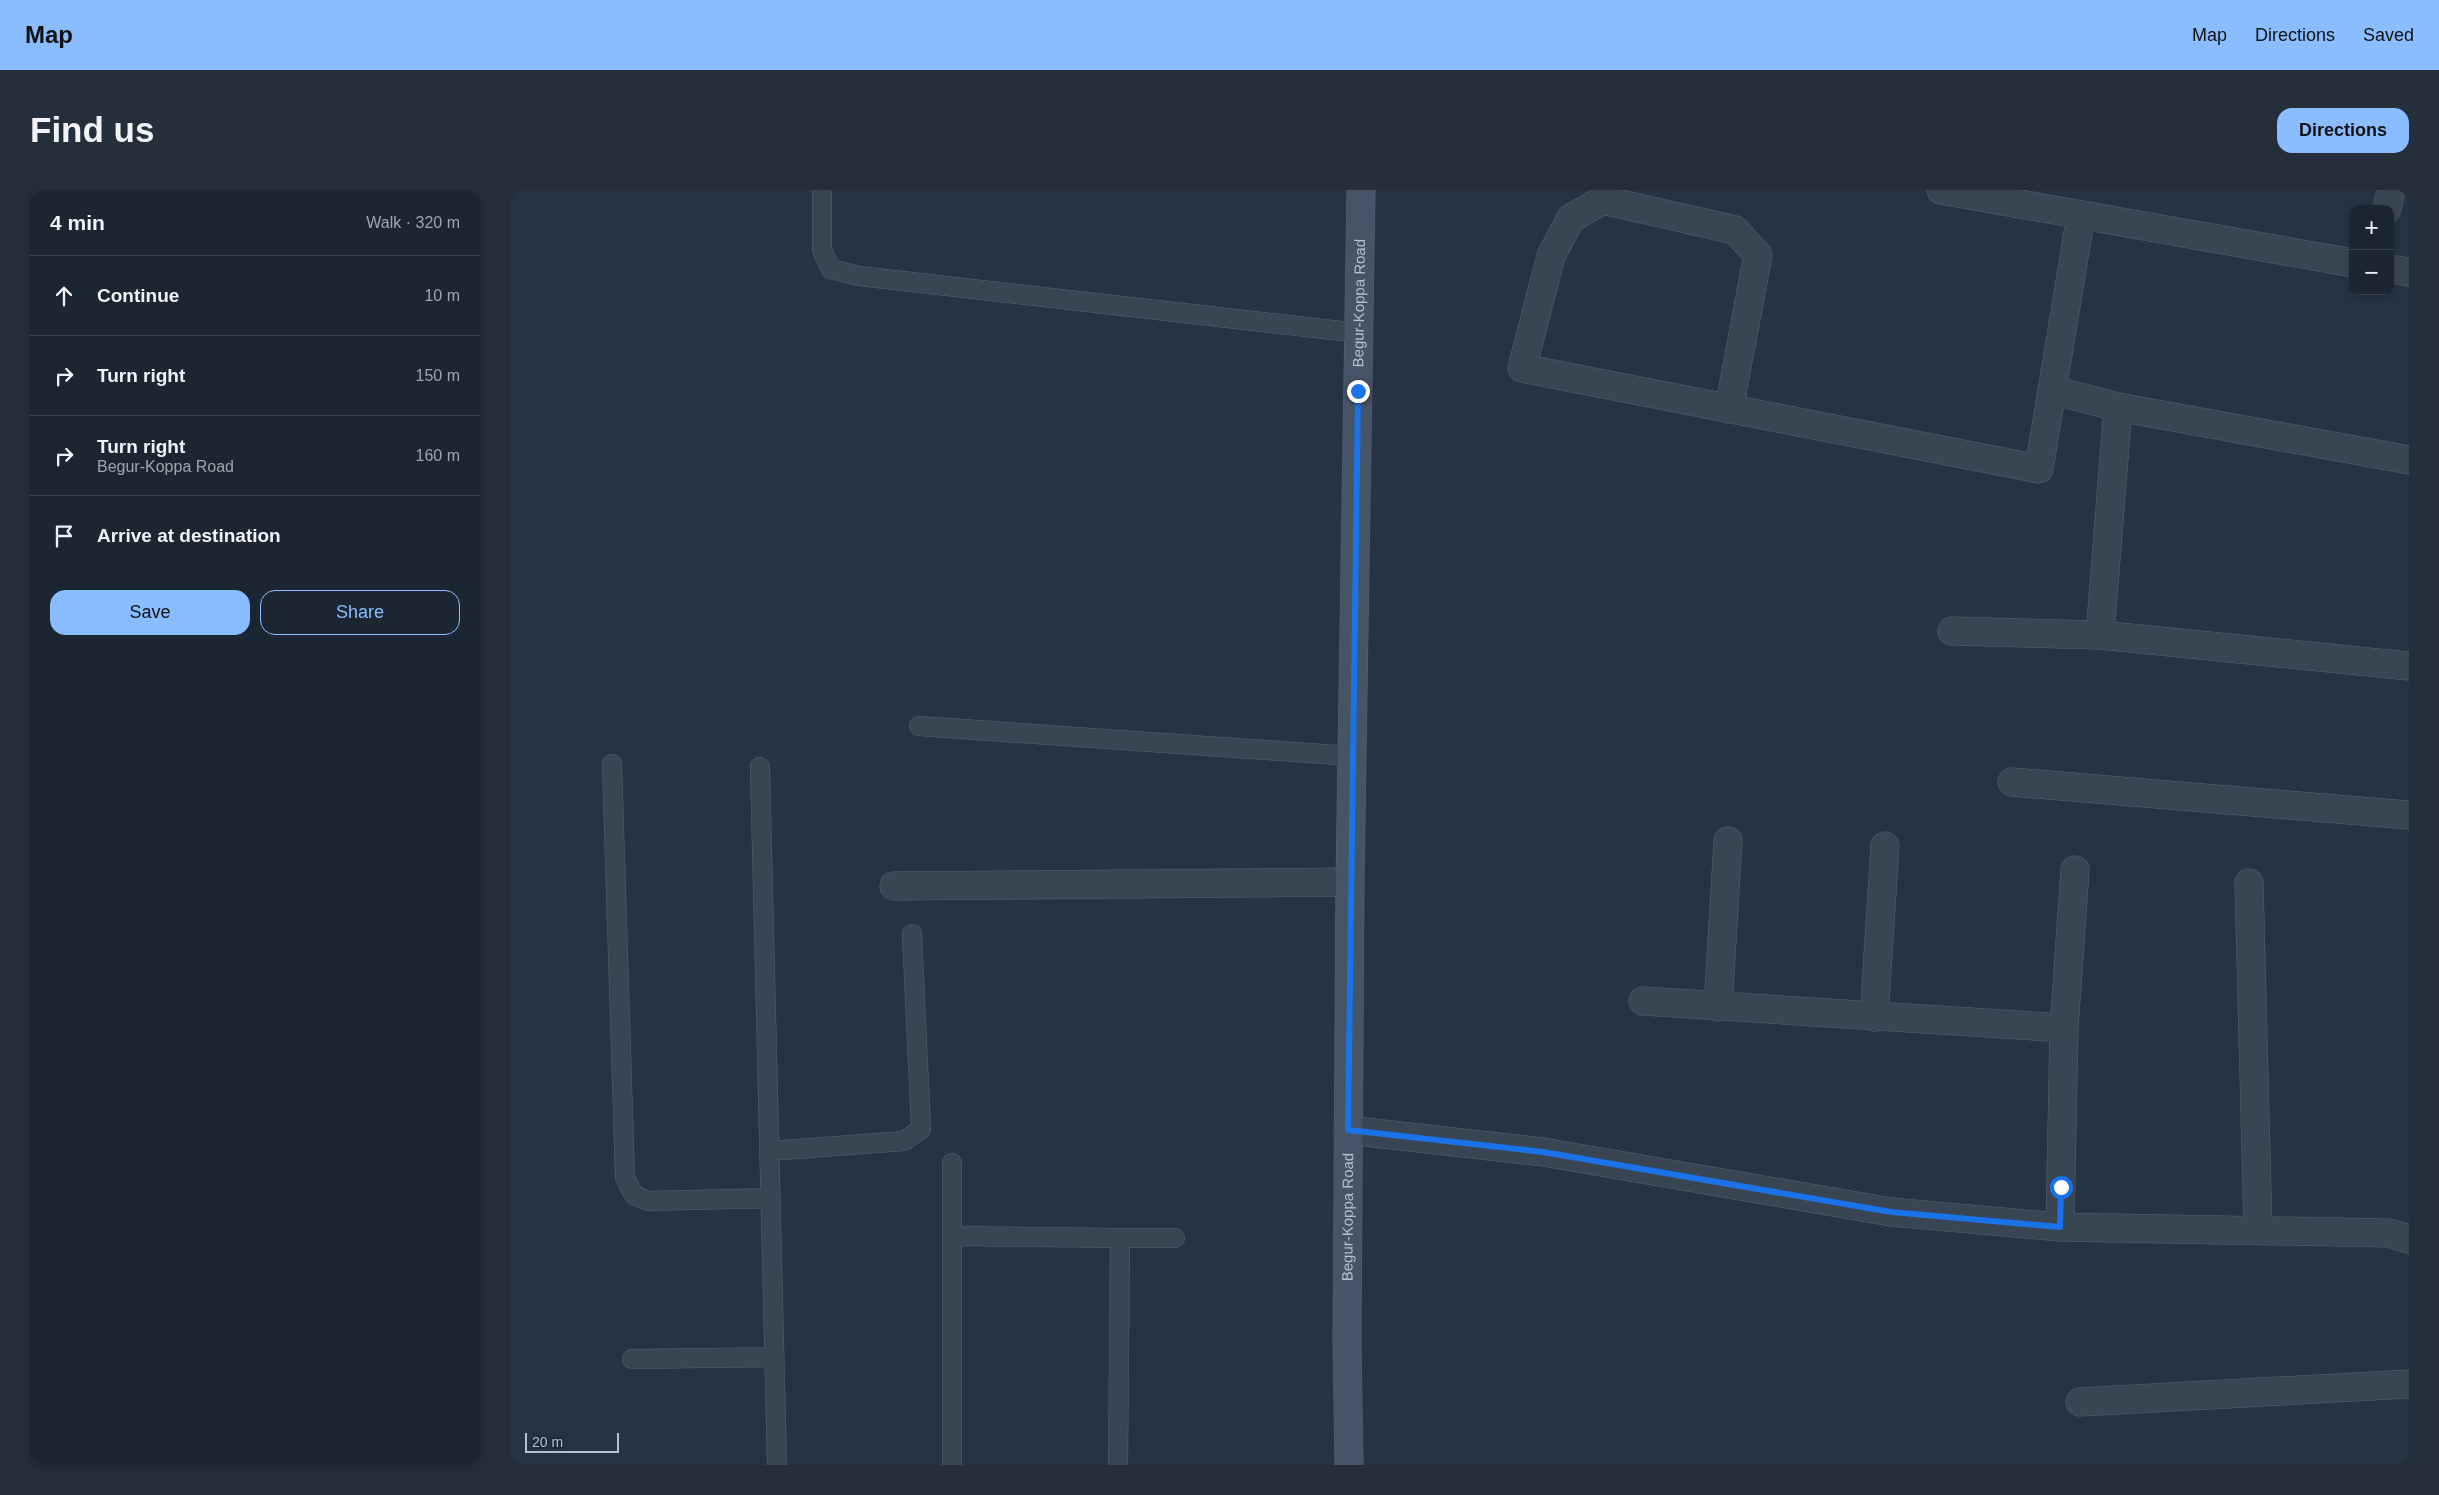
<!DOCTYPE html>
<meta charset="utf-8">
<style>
body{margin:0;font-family:Arial,sans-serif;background:#252e3b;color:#f1f3f6}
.controls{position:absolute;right:15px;top:15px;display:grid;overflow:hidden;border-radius:10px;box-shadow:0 2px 8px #0003}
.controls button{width:45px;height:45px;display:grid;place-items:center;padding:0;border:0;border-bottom:1px solid #3a434e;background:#1c2633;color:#f1f3f6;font:25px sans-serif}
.scale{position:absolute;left:15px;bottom:12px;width:94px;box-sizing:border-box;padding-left:5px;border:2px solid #b6c0cd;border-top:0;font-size:14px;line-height:18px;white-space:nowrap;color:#b6c0cd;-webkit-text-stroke:4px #1e2a39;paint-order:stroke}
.stop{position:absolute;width:15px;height:15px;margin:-11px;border:4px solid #1a73e8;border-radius:50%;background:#fff}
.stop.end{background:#1a73e8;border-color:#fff;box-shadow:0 1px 5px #0008}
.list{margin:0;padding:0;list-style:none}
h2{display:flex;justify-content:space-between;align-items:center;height:65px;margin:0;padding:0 20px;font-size:21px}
h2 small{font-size:16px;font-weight:400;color:#a0a5ac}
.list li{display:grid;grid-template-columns:32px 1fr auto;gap:15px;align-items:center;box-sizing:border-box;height:80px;padding:0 20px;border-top:1px solid #3a434e}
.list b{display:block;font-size:19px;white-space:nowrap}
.list p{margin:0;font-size:16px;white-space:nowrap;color:#a0a5ac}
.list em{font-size:16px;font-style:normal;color:#a0a5ac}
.actions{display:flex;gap:10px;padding:15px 20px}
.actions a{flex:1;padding:11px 0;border:1px solid #89bdff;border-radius:15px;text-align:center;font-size:18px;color:#89bdff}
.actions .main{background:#89bdff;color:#111}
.icon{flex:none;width:28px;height:28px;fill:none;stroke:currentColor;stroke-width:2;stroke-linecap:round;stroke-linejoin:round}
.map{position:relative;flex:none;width:1899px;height:1275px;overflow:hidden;border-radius:15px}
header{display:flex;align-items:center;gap:30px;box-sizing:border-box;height:70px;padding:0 25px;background:#89bdff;color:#111}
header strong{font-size:24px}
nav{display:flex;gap:28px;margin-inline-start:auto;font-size:18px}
.intro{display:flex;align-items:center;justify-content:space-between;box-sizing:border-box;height:120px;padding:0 30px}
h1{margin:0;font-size:35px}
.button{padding:12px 22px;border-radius:15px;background:#89bdff;color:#111;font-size:18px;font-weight:700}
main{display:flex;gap:30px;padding:0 30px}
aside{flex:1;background:#1c2633;border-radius:15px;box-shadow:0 2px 8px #0003}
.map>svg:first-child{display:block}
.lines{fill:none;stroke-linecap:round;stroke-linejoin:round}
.service-casing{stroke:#576371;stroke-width:20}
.minor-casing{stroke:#576371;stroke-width:29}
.secondary-casing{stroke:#576371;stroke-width:29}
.service{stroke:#394553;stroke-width:19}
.minor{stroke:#394553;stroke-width:28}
.secondary{stroke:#475467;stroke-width:28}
.route{stroke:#1a73e8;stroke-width:6}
.labels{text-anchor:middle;stroke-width:4;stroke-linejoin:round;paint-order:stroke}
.street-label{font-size:15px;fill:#b6c0cd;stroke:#1e2a39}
</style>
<header>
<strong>Map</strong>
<nav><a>Map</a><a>Directions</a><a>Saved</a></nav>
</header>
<div class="intro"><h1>Find us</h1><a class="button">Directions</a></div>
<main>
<aside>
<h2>4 min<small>Walk · 320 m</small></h2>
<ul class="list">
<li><svg class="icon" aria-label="ahead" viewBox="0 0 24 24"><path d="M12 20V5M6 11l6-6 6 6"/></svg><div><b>Continue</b></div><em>10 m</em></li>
<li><svg class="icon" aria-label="right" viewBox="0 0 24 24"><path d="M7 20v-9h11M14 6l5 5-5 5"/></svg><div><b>Turn right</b></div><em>150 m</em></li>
<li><svg class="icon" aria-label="right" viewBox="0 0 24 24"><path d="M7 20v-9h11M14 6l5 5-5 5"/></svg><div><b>Turn right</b><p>Begur-Koppa Road</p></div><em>160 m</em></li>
<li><svg class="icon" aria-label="arrive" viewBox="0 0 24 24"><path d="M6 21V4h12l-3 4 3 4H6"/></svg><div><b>Arrive at destination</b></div></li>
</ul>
<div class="actions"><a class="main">Save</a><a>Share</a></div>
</aside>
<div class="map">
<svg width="1899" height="1275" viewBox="0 0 1899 1275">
<rect width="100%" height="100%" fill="#253344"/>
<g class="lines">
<!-- service casing -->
<g class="service-casing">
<path id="service" d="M312,0V60L321,79L349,86L849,143
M409,536L842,566
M102,574L115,988L124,1005L138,1011L260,1008
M250,577L267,1275
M259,961L394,951L411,939L402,744
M442,1046L610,1048
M122,1169L264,1167
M442,1275V973
M608,1275L610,1048H665"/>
</g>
<!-- minor casing -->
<g class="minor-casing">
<path id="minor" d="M1431,0L1843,73
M1877,19L1881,0
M1880,79L1899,82
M1542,200L1608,217
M1219,219L1248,65L1225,40L1093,10L1061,28L1041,66L1012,178L1529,279L1571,25
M1442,441L1590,445L1899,476
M1590,445L1608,217L1899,270
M1502,592L1899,625
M1739,693L1748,1040
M384,696L840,692
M1133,811L1554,838
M1208,817L1218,651
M1364,827L1375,656
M838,940L1033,962L1381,1022L1550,1037L1879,1043L1899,1049
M1550,1037L1554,838L1565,680
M1570,1212L1899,1194"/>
</g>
<!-- secondary casing -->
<g class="secondary-casing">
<g id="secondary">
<path id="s1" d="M839,1275L837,1152L840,692L851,0"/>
</g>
</g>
<!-- service -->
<use href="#service" class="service"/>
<!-- minor -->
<use href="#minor" class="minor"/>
<!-- secondary -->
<use href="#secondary" class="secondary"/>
</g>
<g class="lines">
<!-- route -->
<path class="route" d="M848,201L838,940L1033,962L1381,1022L1550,1037L1551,997"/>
</g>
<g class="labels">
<!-- street labels -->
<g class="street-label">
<text dy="5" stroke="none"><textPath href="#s1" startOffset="1162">Begur-Koppa Road</textPath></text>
<text dy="5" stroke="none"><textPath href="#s1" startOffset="248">Begur-Koppa Road</textPath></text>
</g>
</g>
</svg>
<div class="controls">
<button>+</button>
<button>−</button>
</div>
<div class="scale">20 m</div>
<div class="stop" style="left:1551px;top:997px"></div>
<div class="stop end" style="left:848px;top:201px"></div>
</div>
</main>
